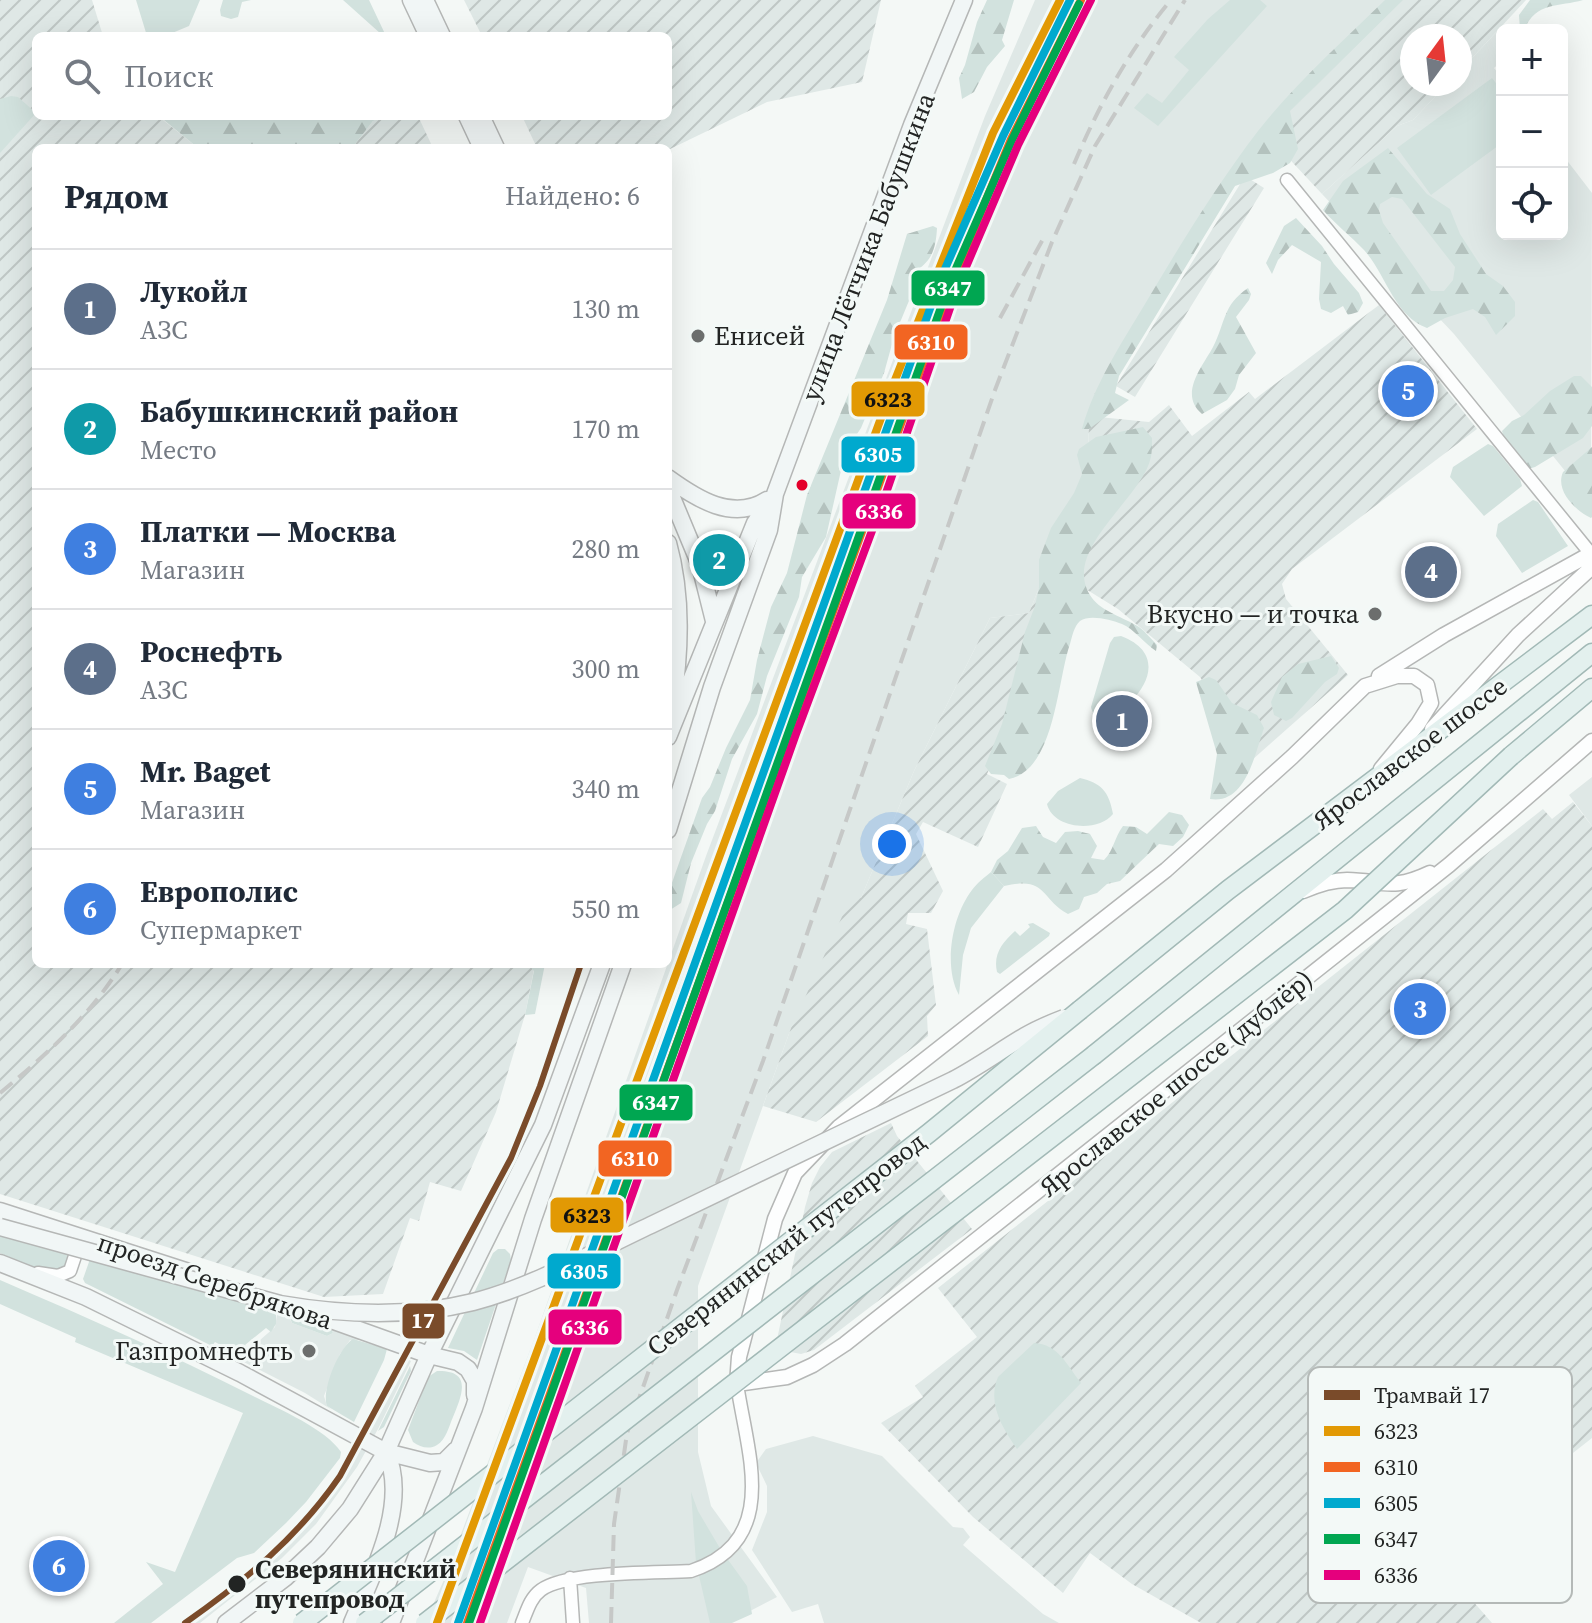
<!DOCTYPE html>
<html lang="ru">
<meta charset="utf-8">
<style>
body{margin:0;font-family:"Source Serif 4",serif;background:#f6f6f7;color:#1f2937}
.controls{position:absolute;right:24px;top:24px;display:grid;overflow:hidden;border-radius:12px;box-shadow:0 8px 32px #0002}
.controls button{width:72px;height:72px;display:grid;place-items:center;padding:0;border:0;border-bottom:2px solid #e0e1e3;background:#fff;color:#1f2937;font:40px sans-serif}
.compass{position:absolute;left:1400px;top:24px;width:72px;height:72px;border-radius:50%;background:#fff;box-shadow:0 8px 32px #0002;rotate:15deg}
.you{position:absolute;left:892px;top:844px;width:28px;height:28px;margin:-20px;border:6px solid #fff;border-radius:50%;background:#1a73e8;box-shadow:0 0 0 12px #1a73e833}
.badge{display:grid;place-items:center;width:52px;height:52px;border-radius:50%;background:#7c3aed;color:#fff;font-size:26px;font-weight:700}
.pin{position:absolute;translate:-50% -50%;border:4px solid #fff;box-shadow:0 2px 8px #0006}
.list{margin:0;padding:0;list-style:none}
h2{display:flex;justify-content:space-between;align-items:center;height:104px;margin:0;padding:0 32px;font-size:34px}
h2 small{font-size:26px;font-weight:400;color:#747a83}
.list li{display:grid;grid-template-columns:52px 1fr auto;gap:24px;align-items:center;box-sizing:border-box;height:120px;padding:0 32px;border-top:2px solid #e0e1e3}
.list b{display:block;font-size:30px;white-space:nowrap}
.list p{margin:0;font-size:26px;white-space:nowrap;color:#747a83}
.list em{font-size:26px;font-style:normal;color:#747a83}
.icon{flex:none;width:44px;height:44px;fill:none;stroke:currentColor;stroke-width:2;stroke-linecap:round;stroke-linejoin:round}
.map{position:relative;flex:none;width:1592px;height:1623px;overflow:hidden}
.search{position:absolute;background:#fff;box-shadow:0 8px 32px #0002;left:32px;top:32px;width:640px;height:88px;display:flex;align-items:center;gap:20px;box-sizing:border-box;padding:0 28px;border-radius:12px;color:#747a83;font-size:30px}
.panel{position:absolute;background:#fff;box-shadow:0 8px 32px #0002;left:32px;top:144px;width:640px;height:824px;border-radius:12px}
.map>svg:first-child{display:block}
.built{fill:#dfe8e6;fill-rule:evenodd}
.industrial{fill:url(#industrial-furrows)}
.grass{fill:#d2e2de}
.forest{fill:url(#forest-firs);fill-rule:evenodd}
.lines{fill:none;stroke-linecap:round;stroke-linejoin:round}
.minor-casing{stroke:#b5b7b6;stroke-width:15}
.tertiary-casing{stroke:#b5b7b6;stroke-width:17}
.secondary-casing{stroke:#b5b7b6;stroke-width:19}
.primary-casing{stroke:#a2b9b6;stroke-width:21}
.minor{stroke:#fdfefe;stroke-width:12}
.tertiary{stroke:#fdfefe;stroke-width:14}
.secondary{stroke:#f1f6f6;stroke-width:16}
.primary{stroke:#e3f0ee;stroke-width:18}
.rail{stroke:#c6c8c7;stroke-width:4;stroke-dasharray:16 8;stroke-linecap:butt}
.secondary-bridge-casing{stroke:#b5b7b6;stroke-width:19;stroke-linecap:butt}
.primary-bridge-casing{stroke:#a2b9b6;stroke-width:21;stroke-linecap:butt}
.secondary-bridge{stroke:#f1f6f6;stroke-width:16}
.primary-bridge{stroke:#e3f0ee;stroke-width:18}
.rail-1-casing{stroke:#f3f9f7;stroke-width:14}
.rail-2-casing{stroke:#f3f9f7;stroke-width:14}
.rail-3-casing{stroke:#f3f9f7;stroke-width:14}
.rail-4-casing{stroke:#f3f9f7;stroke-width:14}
.rail-5-casing{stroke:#f3f9f7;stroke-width:14}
.rail-1{stroke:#e29904;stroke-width:8}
.rail-2{stroke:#f26522;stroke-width:8}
.rail-3{stroke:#00a9ce;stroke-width:8}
.rail-4{stroke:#00a651;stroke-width:8}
.rail-5{stroke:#e5007d;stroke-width:8}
.tram-1-casing{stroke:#f3f9f7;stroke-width:12}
.tram-1{stroke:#7a4b2a;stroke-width:6}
.poi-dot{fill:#6c6e6d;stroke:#f3f9f7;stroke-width:3}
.bus-dot{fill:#e4002b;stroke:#f3f9f7;stroke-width:3}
.stop-dot{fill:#222423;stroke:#f3f9f7;stroke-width:3}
.labels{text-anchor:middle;stroke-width:6;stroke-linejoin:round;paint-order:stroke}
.street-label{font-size:26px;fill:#222423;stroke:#f3f9f7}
.poi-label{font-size:26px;fill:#222423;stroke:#f3f9f7;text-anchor:end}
.stop-label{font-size:26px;font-weight:bold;fill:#222423;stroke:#f3f9f7;text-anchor:start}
.key{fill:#f3f9f7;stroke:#b4b9b7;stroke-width:2}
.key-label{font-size:22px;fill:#222423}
.line-badge{stroke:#f3f9f7;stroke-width:3}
.badge-label{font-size:22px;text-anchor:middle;font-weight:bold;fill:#fff}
.pale-badge-label{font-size:22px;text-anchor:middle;font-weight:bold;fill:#111}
</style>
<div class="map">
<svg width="1592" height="1623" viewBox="0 0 1592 1623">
<defs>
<pattern id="industrial-furrows" width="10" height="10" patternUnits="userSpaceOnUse" patternTransform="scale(2)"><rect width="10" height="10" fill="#dfe8e6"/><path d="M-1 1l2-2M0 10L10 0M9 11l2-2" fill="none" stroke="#bfc7c5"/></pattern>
<pattern id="forest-firs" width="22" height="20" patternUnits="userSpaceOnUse" patternTransform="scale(2)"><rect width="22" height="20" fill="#d2e2de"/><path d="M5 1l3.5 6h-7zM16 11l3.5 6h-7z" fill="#b4c2be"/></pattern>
</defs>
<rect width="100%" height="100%" fill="#f4f8f6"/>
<!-- built -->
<path class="built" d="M1035,0H1400L1267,135L1089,416L1088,465L1029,613L990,618L914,771L861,898L791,1028L698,1286V1452L711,1506L777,1597L727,1623H589L586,1588L528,1567L507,1623H425L443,1582L535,1337L706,856L985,116Z
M1502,26L1505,30H1502V61L1494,68L1502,78V234H1562V154L1592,193L1591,503L1454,334L1322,194L1397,126L1413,120L1447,84H1460V71Z
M1592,777V826L1569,795Z
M268,1304L361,1340H350L340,1354L324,1396L327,1406L332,1410L305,1393L238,1359L275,1327L277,1315ZM294,1316L331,1329L333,1333L327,1336L292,1323L290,1319Z
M399,1355L411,1361L378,1429L357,1467L316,1524L282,1558L200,1623H181L274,1550L318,1506L360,1440Z
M813,1436L882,1456L953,1527L963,1528L970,1537L963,1545L1043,1614L1059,1623H824L818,1604L792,1612L752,1550L767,1512V1486L756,1463L766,1449Z"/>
<!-- industrial -->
<path class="industrial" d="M0,0H92L103,36H36V116H158L198,148H36V964H535L525,1015L496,1112L461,1191L430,1182L419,1221L410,1218L383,1294L324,1297L0,1194Z
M464,0H881L862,82L767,102L668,150V148H537L522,116H668V36H482Z
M1400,0H1526L1460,71V36H1412V84H1447L1413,120L1397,126L1322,194L1267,135Z
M387,116H418L433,148H352L373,121Z
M1245,176L1264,188L1135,397L1116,386Z
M1379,305L1477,429L1292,569L1282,584L1286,599L1348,675L1252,760L1200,677L1118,609L1076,583L987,774L1007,784L978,847L923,822L916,834L943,891L931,913H908L906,924L927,929L936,1005L927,1016L928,1036L816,1122L763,1106L791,1028L851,897L861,898L914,771L990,618L1029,613L1088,465L1089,416L1149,422L1169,405L1192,436L1249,392L1255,399Z
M1573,802L1592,826V1438L1437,1560L1492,1623H1201L1132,1584L1090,1553L1063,1593L973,1517L881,1423L923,1397L915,1386L977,1337L938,1288L1543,809L1552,819Z
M891,1123L897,1136L972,1229L814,1350L801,1354L775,1349L805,1207L812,1183L820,1167L832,1152Z"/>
<!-- grass -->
<path class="grass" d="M136,0H200L189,26L165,36H147Z
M223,0H251L242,2L238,17L231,19L221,16L220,10Z
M343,0H369L386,36L381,34Z
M1230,0H1260L1267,6L1158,126L1134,108L1147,93L1162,103L1189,70L1174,57L1208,19Z
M1492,78L1502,91V143L1431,195L1397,148Z
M11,96L18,97L36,113L0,153V99Z
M1488,444L1493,446L1520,479L1522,486L1484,516L1450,477L1453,467Z
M1533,500L1538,502L1568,546L1522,573L1496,536L1498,524Z
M1121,636C1195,664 1097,744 1091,707L1110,643L1114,637Z
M1080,778C1101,783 1109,791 1113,814C1098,833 1053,829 1047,804L1058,791Z
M991,872L1004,886L971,928L963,955L959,995C943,966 952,916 972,890C977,883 985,877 991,872Z
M1033,923L1050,933L1049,936L1000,974L997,972C993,954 1002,943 1015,931L1020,936L1030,927L1028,924Z
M528,964H545L535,1014L525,1015L534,971Z
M0,1220L71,1252L67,1265C47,1278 20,1261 0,1253Z
M498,1249H505L510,1254L511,1260L477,1360L464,1351L448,1348L493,1253Z
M90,1259L276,1311V1324L271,1332L266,1328L245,1345L249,1350L241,1356L215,1342L212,1346L85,1283L83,1279Z
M0,1280C86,1317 170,1354 253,1396C279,1409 326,1429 341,1452L340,1458L306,1502L286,1523L254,1553L237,1558L151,1623H114L163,1584L146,1562L175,1572L243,1413L75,1342L76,1338L0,1304Z
M293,1316L331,1329L333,1333L327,1336L292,1323L290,1318Z
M353,1339L387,1349L384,1360L354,1422L327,1406C321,1391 339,1347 353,1339Z
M1034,1343C1058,1344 1067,1365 1081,1383L1017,1449C1002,1427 987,1403 998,1377Z
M410,1366L411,1371L384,1427L378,1431Z
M437,1371C473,1370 462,1395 453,1417C449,1426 446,1440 437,1445C429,1450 420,1447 413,1442L408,1430L428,1377Z
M691,1492L698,1511L721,1550L747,1586L752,1614L732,1623H710L696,1563Z"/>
<!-- forest -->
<path class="forest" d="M987,0H1014L1002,40L1005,46L987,67L974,92L962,99L959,78L965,65L977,22Z
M1385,0H1403L1290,111L1298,149L1290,163L1273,173L1235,186L1119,376L1115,393L1129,400L1089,429H1082C1094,385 1121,344 1145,304C1180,245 1216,186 1258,131C1295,84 1342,42 1385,0Z
M1530,0H1583C1560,7 1536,1 1524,30H1520L1519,15Z
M159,116H387L373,121L352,148H198Z
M1388,148L1427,194L1450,209L1460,234L1486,274L1503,286L1515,302V316L1496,335L1485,317L1473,309L1445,318L1427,328C1394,316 1386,274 1364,250C1351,236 1336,225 1323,210L1343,181ZM1392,197L1402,199L1455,267L1453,280L1444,291H1431L1383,223L1379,210L1380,204Z
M1296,218L1322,246L1334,264L1359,293L1363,303L1358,312L1348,315L1343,306L1331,313L1321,309L1319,299L1321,262L1292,245L1278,260L1272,274L1266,263L1284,226Z
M933,226L937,228C936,246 933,260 917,270L913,291L894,337L884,373L861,428L853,440L842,466L826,537L802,577L799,597L767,676L757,714L732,759L715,811L707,824L691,863L681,903L670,910L668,894L702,798L710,787L726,748L750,700L757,660L771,607L787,573L807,495L887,300L907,234Z
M1248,288L1251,294L1249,300L1236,317L1256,353L1239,375L1235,389L1227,400L1202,414C1178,394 1203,366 1213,347C1226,322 1222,306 1248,288Z
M1574,376H1581L1592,387V426L1583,438L1535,467L1528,469L1506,444L1502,431L1512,421L1524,415L1550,391Z
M1143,427L1152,438C1152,444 1152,451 1151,457C1142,500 1058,551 1092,598C1101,611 1125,618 1139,627C1146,632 1151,639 1157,645L1156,651C1145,644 1134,629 1122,624C1111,620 1090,614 1080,621C1074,626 1072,637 1070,644C1057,681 1055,770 1009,779L1004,775L991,774L985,766L1002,724L1025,632L1035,606L1039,587V560L1051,528L1074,493L1082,474L1077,455L1079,449L1096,437Z
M1592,447V517L1591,518C1574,510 1555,490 1563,472Z
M1331,656L1339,668L1337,674L1325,682L1292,718L1286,721L1274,715L1271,702L1282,677L1298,664Z
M1209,677L1216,680L1232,703L1257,715L1264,728C1255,753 1246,805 1210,799L1217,754L1196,682Z
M1169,812L1182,815L1189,825L1183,837L1173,846L1159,844L1120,881L1107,884L1097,893L1084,897L1079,909L1068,914C1039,898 1048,876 1004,886L991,872L997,860L1008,851L1022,828L1036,826L1043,837L1056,843L1065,832L1078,831L1090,834L1097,846L1091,858L1104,860C1114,850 1114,838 1123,826L1136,827L1147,834Z"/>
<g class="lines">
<!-- minor casing -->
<g class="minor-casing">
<path id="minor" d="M1287,180L1591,554
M38,1273L58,1276L70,1271L76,1253L72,1241
M570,1578L573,1623
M522,1623C527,1611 530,1598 541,1590C567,1571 655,1573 691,1571C782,1541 747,1453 737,1384"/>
</g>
<!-- tertiary casing -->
<g class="tertiary-casing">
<path id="tertiary" d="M1379,676L1444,635L1592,553
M1432,729L1518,635L1592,567
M1381,769L1418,724L1431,703L1427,685L1414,676H1397L1365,686L1292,757L1166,870L839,1127L795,1173L775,1219L739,1357L737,1384L787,1377L813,1365L845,1344L1449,865L1592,741
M1303,891C1317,885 1331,880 1347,880C1384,881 1392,891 1430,873"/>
</g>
<!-- secondary casing -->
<g class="secondary-casing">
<path id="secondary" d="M411,0L428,36
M425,0L442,36
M467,116L482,148
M481,116L496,148
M668,478C697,499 733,522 767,500
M668,488L700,565L714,621
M668,543C683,597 680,654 672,708
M668,737L755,523L772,499
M668,830L712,687L769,530L775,494L912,125L964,0
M0,1211L189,1272
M0,1263L86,1297L240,1373L386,1452L430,1463L444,1462L456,1450
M306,1311L429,1355L458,1362L468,1369L475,1381V1395
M226,1623L285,1578L318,1547L350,1509L386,1452L429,1355L543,1125L602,964
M352,1623C372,1575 410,1503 386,1452
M391,1623L474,1408L533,1219L623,964"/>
</g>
<!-- primary casing -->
<g class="primary-casing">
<path id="primary" d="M1511,756L1592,688
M1080,1010L1228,890L1592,615
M1094,1055L1592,653"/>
</g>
<!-- minor -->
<use href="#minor" class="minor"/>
<!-- tertiary -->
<use href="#tertiary" class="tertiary"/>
<!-- secondary -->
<use href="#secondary" class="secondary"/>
<!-- primary -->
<use href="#primary" class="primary"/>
<!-- rail -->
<path class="rail" d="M1074,164C1099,105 1129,50 1171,0
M1000,318L1043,239
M0,1093C46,1055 90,1016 122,964
M611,1623L614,1524L627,1433L677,1290L763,1061L995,390L1052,242L1095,146L1185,0"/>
<!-- secondary-bridge casing -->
<g class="secondary-bridge-casing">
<path id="secondary-bridge" d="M0,1227L280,1304C344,1315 409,1318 473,1302C535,1286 593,1252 651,1225C752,1177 853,1129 953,1080C978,1067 1001,1050 1025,1036C1037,1029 1051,1023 1064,1018"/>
</g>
<!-- primary-bridge casing -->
<g class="primary-bridge-casing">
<path id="primary-bridge" d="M302,1623L929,1133L1080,1010
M365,1623L1094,1055
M425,1623L1345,910L1511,756"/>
</g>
<!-- secondary-bridge -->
<use href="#secondary-bridge" class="secondary-bridge"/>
<!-- primary-bridge -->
<use href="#primary-bridge" class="primary-bridge"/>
<!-- rail-1 casing -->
<g class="rail-1-casing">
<path id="rail-1" d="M437,1623L895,380L993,133L1060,0"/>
</g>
<!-- rail-2 casing -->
<g class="rail-2-casing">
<path id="rail-2" d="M467,1623L952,283L1011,139L1081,0"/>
</g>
<!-- rail-3 casing -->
<g class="rail-3-casing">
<path id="rail-3" d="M458,1623L941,278L1003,136L1070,0"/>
</g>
<!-- rail-4 casing -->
<g class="rail-4-casing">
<path id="rail-4" d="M469,1623L950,282L1012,140L1079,4"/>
</g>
<!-- rail-5 casing -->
<g class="rail-5-casing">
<path id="rail-5" d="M480,1623L796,734L885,496L957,288L1018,145L1091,0"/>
</g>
<!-- rail-1 -->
<use href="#rail-1" class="rail-1"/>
<!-- rail-2 -->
<use href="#rail-2" class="rail-2"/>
<!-- rail-3 -->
<use href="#rail-3" class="rail-3"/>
<!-- rail-4 -->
<use href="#rail-4" class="rail-4"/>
<!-- rail-5 -->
<use href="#rail-5" class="rail-5"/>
<!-- tram-1 casing -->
<g class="tram-1-casing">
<path id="tram-1" d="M185,1623C245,1581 298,1537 340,1476L511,1158L540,1086L581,964"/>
</g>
<!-- tram-1 -->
<use href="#tram-1" class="tram-1"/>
</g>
<!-- markers -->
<g class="poi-dot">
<circle cx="698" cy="336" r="8"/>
<circle cx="1375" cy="614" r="8"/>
<circle cx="309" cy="1351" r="8"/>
</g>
<circle class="bus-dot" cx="802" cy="485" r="7"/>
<circle class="stop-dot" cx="237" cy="1584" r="10"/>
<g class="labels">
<!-- street labels -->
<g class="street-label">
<text transform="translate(868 247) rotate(-69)" y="9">улица Лётчика Бабушкина</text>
<text transform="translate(1410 753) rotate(-37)" y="9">Ярославское шоссе</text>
<text transform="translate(1176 1083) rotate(-39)" y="9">Ярославское шоссе (дублёр)</text>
<text transform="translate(786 1244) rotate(-38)" y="9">Северянинский путепровод</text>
<text transform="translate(215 1281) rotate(19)" y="9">проезд Серебрякова</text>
</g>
<!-- poi labels -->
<g class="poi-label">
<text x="714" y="345" text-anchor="start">Енисей</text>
<text x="1359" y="623">Вкусно — и точка</text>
<text x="293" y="1360">Газпромнефть</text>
</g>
<!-- stop labels -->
<g class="stop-label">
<text x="255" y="1578">Северянинский<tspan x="255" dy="30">путепровод</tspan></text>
</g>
</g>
<!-- legend -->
<rect x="1308" y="1367" width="264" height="236" rx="12" class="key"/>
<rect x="1324" y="1390" width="36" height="10" fill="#7a4b2a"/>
<rect x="1324" y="1426" width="36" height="10" fill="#e29904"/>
<rect x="1324" y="1462" width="36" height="10" fill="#f26522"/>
<rect x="1324" y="1498" width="36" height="10" fill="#00a9ce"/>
<rect x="1324" y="1534" width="36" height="10" fill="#00a651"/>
<rect x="1324" y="1570" width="36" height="10" fill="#e5007d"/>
<g class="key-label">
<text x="1374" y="1403">Трамвай 17</text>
<text x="1374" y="1439">6323</text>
<text x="1374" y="1475">6310</text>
<text x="1374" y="1511">6305</text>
<text x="1374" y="1547">6347</text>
<text x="1374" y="1583">6336</text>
</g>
<g class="line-badge">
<rect x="910" y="269" width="76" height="38" rx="8" fill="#00a651"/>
<rect x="893" y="323" width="76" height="38" rx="8" fill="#f26522"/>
<rect x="850" y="380" width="76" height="38" rx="8" fill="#e29904"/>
<rect x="840" y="435" width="76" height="39" rx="8" fill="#00a9ce"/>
<rect x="841" y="492" width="76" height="38" rx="8" fill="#e5007d"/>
<rect x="618" y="1083" width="76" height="39" rx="8" fill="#00a651"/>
<rect x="597" y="1139" width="76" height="39" rx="8" fill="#f26522"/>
<rect x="549" y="1196" width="76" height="38" rx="8" fill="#e29904"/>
<rect x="546" y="1252" width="76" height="38" rx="8" fill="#00a9ce"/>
<rect x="401" y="1302" width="45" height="38" rx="8" fill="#7a4b2a"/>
<rect x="547" y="1308" width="76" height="38" rx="8" fill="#e5007d"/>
</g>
<g class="badge-label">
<text x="948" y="296">6347</text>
<text x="931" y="350">6310</text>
<text x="878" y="462">6305</text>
<text x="879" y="519">6336</text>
<text x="656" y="1110">6347</text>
<text x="635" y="1166">6310</text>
<text x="584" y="1279">6305</text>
<text x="423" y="1328">17</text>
<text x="585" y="1335">6336</text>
</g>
<g class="pale-badge-label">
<text x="888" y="407">6323</text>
<text x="587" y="1223">6323</text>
</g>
</svg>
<div class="controls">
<button>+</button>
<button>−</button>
<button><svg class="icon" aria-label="locate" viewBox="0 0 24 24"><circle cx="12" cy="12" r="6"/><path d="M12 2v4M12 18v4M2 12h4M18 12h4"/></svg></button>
</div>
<svg class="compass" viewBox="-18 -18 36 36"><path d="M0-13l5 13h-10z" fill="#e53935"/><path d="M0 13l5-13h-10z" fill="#747a83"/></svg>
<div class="you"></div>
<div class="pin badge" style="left:1122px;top:721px;background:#5c6f8a">1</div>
<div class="pin badge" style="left:719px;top:560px;background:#0f9aa8">2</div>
<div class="pin badge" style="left:1420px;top:1009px;background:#3f7fe0">3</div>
<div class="pin badge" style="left:1431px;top:572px;background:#5c6f8a">4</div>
<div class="pin badge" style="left:1408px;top:391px;background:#3f7fe0">5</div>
<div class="pin badge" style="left:59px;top:1566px;background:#3f7fe0">6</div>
<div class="search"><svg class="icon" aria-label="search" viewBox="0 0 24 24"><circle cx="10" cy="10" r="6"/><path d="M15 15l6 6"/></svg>Поиск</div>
<section class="panel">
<h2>Рядом<small>Найдено: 6</small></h2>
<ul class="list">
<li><span class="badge" style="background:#5c6f8a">1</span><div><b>Лукойл</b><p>АЗС</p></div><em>130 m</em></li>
<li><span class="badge" style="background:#0f9aa8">2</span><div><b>Бабушкинский район</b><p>Место</p></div><em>170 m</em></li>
<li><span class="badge" style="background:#3f7fe0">3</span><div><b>Платки — Москва</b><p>Магазин</p></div><em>280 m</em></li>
<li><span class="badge" style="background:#5c6f8a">4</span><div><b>Роснефть</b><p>АЗС</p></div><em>300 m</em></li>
<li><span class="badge" style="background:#3f7fe0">5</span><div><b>Mr. Baget</b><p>Магазин</p></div><em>340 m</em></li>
<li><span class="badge" style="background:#3f7fe0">6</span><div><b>Европолис</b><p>Супермаркет</p></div><em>550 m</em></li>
</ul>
</section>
</div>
